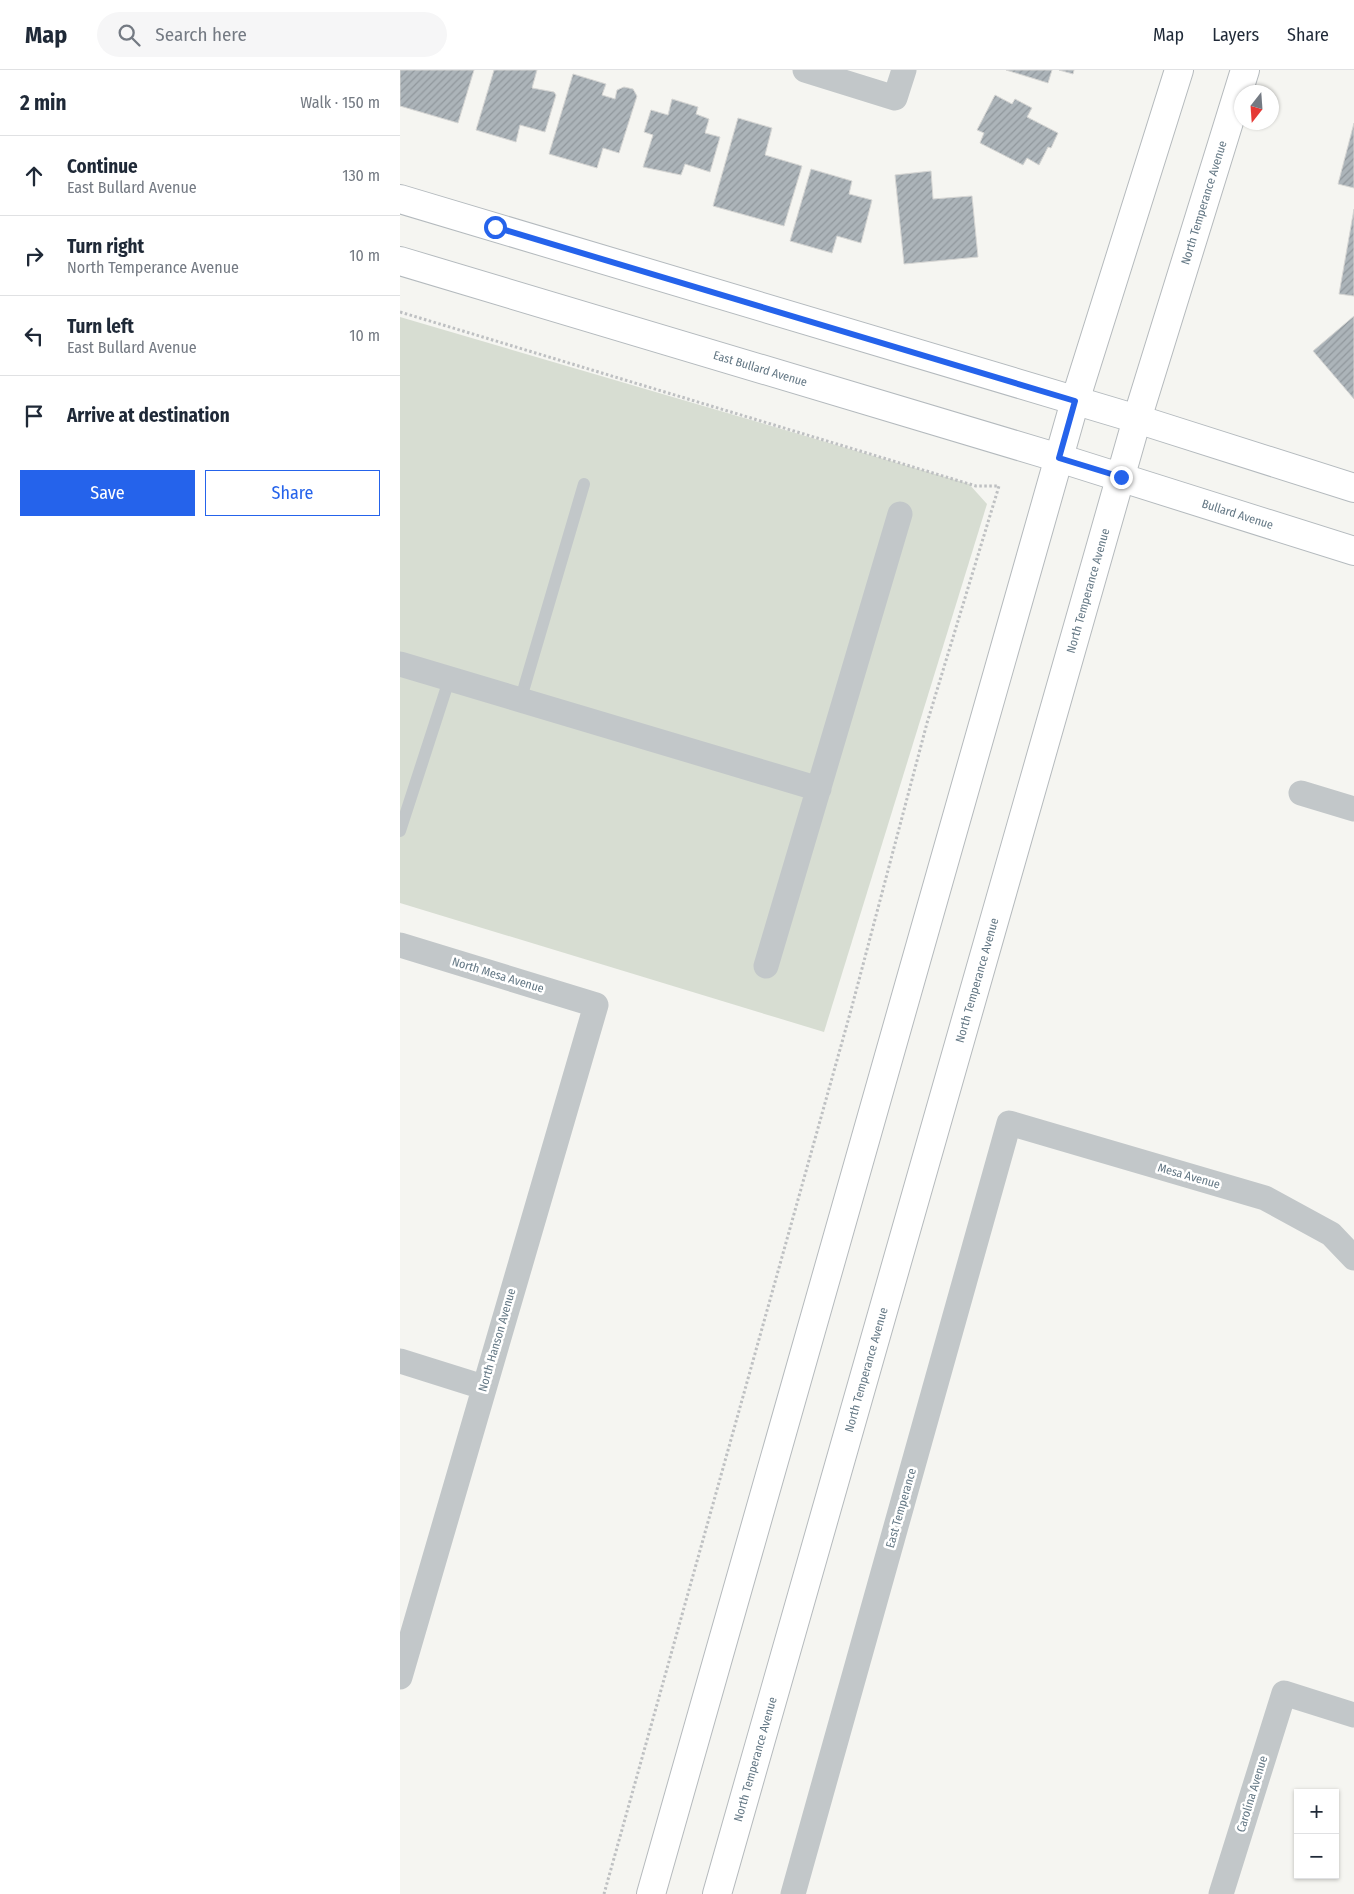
<!DOCTYPE html>
<meta charset="utf-8">
<style>
body{margin:0;font-family:"Fira Sans Condensed",sans-serif;background:#f6f6f7;color:#1f2937}
.controls{position:absolute;right:15px;bottom:15px;display:grid;overflow:hidden;border-radius:0px;box-shadow:0 1px 4px #0004}
.controls button{width:45px;height:45px;display:grid;place-items:center;padding:0;border:0;border-bottom:1px solid #e0e1e3;background:#fff;color:#1f2937;font:25px sans-serif}
.compass{position:absolute;left:834px;top:15px;width:45px;height:45px;border-radius:50%;background:#fff;box-shadow:0 1px 4px #0004;rotate:197deg}
.stop{position:absolute;width:15px;height:15px;margin:-11px;border:4px solid #2563eb;border-radius:50%;background:#fff}
.stop.end{background:#2563eb;border-color:#fff;box-shadow:0 1px 5px #0008}
.list{margin:0;padding:0;list-style:none}
h2{display:flex;justify-content:space-between;align-items:center;height:65px;margin:0;padding:0 20px;font-size:21px}
h2 small{font-size:16px;font-weight:400;color:#747a83}
.list li{display:grid;grid-template-columns:32px 1fr auto;gap:15px;align-items:center;box-sizing:border-box;height:80px;padding:0 20px;border-top:1px solid #e0e1e3}
.list b{display:block;font-size:19px;white-space:nowrap}
.list p{margin:0;font-size:16px;white-space:nowrap;color:#747a83}
.list em{font-size:16px;font-style:normal;color:#747a83}
.actions{display:flex;gap:10px;padding:15px 20px}
.actions a{flex:1;padding:11px 0;border:1px solid #2563eb;border-radius:0px;text-align:center;font-size:18px;color:#2563eb}
.actions .main{background:#2563eb;color:#fff}
.icon{flex:none;width:28px;height:28px;fill:none;stroke:currentColor;stroke-width:2;stroke-linecap:round;stroke-linejoin:round}
.map{position:relative;flex:none;width:954px;height:1824px;overflow:hidden}
header{display:flex;align-items:center;gap:30px;box-sizing:border-box;height:70px;padding:0 25px;background:#fff;border-bottom:1px solid #e0e1e3}
header strong{font-size:24px}
nav{display:flex;gap:28px;margin-inline-start:auto;font-size:18px}
.search{width:350px;height:45px;background:#f6f6f7;display:flex;align-items:center;gap:12px;box-sizing:border-box;padding:0 18px;border-radius:28px;color:#747a83;font-size:19px}
main{display:flex}
aside{flex:1;background:#fff}
.map>svg:first-child{display:block}
.grass{fill:#d7ddd2}
.building{fill:url(#building-hatch);stroke:#d6d6d4}
.lines{fill:none;stroke-linecap:round;stroke-linejoin:round}
.secondary-casing{stroke:#b4babe;stroke-width:30}
.primary-casing{stroke:#b5babd;stroke-width:30}
.path{stroke:#bec0c2;stroke-width:3;stroke-dasharray:2.5 2.5;stroke-linecap:butt}
.lane{stroke:#c2c7c9;stroke-width:12}
.street{stroke:#c2c7c9;stroke-width:25}
.secondary{stroke:#fff;stroke-width:28}
.primary{stroke:#fff;stroke-width:28}
.route{stroke:#2563eb;stroke-width:6}
.labels{text-anchor:middle;stroke-width:5;stroke-linejoin:round;paint-order:stroke}
.street-label{font-size:12px;fill:#637784;stroke:#fff}
</style>
<header>
<strong>Map</strong>
<div class="search"><svg class="icon" aria-label="search" viewBox="0 0 24 24"><circle cx="10" cy="10" r="6"/><path d="M15 15l6 6"/></svg>Search here</div>
<nav><a>Map</a><a>Layers</a><a>Share</a></nav>
</header>
<main>
<aside>
<h2>2 min<small>Walk · 150 m</small></h2>
<ul class="list">
<li><svg class="icon" aria-label="ahead" viewBox="0 0 24 24"><path d="M12 20V5M6 11l6-6 6 6"/></svg><div><b>Continue</b><p>East Bullard Avenue</p></div><em>130 m</em></li>
<li><svg class="icon" aria-label="right" viewBox="0 0 24 24"><path d="M7 20v-9h11M14 6l5 5-5 5"/></svg><div><b>Turn right</b><p>North Temperance Avenue</p></div><em>10 m</em></li>
<li><svg class="icon" aria-label="left" viewBox="0 0 24 24"><path d="M17 20v-9H6M10 6l-5 5 5 5"/></svg><div><b>Turn left</b><p>East Bullard Avenue</p></div><em>10 m</em></li>
<li><svg class="icon" aria-label="arrive" viewBox="0 0 24 24"><path d="M6 21V4h12l-3 4 3 4H6"/></svg><div><b>Arrive at destination</b></div></li>
</ul>
<div class="actions"><a class="main">Save</a><a>Share</a></div>
</aside>
<div class="map">
<svg width="954" height="1824" viewBox="0 0 954 1824">
<defs>
<pattern id="building-hatch" width="6" height="6" patternUnits="userSpaceOnUse" patternTransform="scale(1.25)"><rect width="6" height="6" fill="#acb4b9"/><path d="M-1 1l2-2M0 6l6-6M5 7l2-2" fill="none" stroke="#90979c"/></pattern>
</defs>
<rect width="100%" height="100%" fill="#f5f5f1"/>
<!-- grass -->
<path class="grass" d="M0,247L569,414L587,434L424,962L0,833Z"/>
<!-- building -->
<path class="building" d="M0,0H74L58,53L0,36Z
M94,0H137L132,18L154,22L156,25L145,62L120,55L116,72L76,60Z
M606,0H652L648,13Z
M659,0H674L673,4Z
M173,4L206,14L202,25L215,29L217,20L224,17L233,19L237,26L219,83L203,78L197,98L149,84Z
M595,25L612,34L615,29L632,38L627,47L658,63L651,78L648,77L639,95L627,88L623,95L580,73L584,63L577,60Z
M272,29L298,37L296,44L309,49L305,63L320,67L310,102L285,94L281,105L243,97L253,65L244,62L251,40L268,45Z
M338,48L372,58L365,85L402,96L384,156L313,136Z
M954,53V118L938,114Z
M411,99L452,111L449,124L472,130L461,173L437,166L432,183L390,171Z
M531,101L533,129L572,126L578,187L504,194L495,105Z
M954,139V226L939,224Z
M954,246V329L913,281Z"/>
<g class="lines">
<!-- secondary casing -->
<g class="secondary-casing">
<g id="secondary">
<path d="M0,129L737,349L954,418"/>
<path id="s1" d="M0,191L659,388L954,481"/>
</g>
</g>
<!-- primary casing -->
<g class="primary-casing">
<g id="primary">
<path d="M251,1824L675,331L779,0"/>
<path id="s2" d="M317,1824L737,349L845,0"/>
</g>
</g>
<!-- path -->
<path class="path" d="M0,242L576,416H599L527,653L451,940L204,1824"/>
<!-- lane -->
<path class="lane" d="M121,628L184,414
M0,761L50,607"/>
<!-- street -->
<path class="street" d="M405,0L495,28L504,0
M0,594L419,719
M901,723L954,739
M0,875L196,935L0,1607
M366,896L500,444
M0,1291L83,1317
M393,1824L609,1053L865,1128L931,1164L954,1188
M821,1824L884,1623L954,1645"/>
<!-- secondary -->
<use href="#secondary" class="secondary"/>
<!-- primary -->
<use href="#primary" class="primary"/>
</g>
<g class="lines">
<!-- route -->
<path class="route" d="M95,157L675,331L659,388L721,407"/>
</g>
<g class="labels">
<!-- street labels -->
<g class="street-label">
<text dy="4" stroke="none"><textPath href="#s2" startOffset="1760">North Temperance Avenue</textPath></text>
<text dy="4" stroke="none"><textPath href="#s1" startOffset="376">East Bullard Avenue</textPath></text>
<text dy="4" stroke="none"><textPath href="#s1" startOffset="875">Bullard Avenue</textPath></text>
<text dy="4" stroke="none"><textPath href="#s2" startOffset="1355">North Temperance Avenue</textPath></text>
<text transform="translate(98 905) rotate(17)" y="4">North Mesa Avenue</text>
<text dy="4" stroke="none"><textPath href="#s2" startOffset="950">North Temperance Avenue</textPath></text>
<text transform="translate(789 1106) rotate(16)" y="4">Mesa Avenue</text>
<text transform="translate(97 1270) rotate(-74)" y="4">North Hanson Avenue</text>
<text dy="4" stroke="none"><textPath href="#s2" startOffset="545">North Temperance Avenue</textPath></text>
<text transform="translate(501 1438) rotate(-74)" y="4">East Temperance</text>
<text dy="4" stroke="none"><textPath href="#s2" startOffset="140">North Temperance Avenue</textPath></text>
<text transform="translate(852 1724) rotate(-73)" y="4">Carolina Avenue</text>
</g>
</g>
</svg>
<div class="controls">
<button>+</button>
<button>−</button>
</div>
<svg class="compass" viewBox="-18 -18 36 36"><path d="M0-13l5 13h-10z" fill="#e53935"/><path d="M0 13l5-13h-10z" fill="#747a83"/></svg>
<div class="stop" style="left:95px;top:157px"></div>
<div class="stop end" style="left:721px;top:407px"></div>
</div>
</main>
